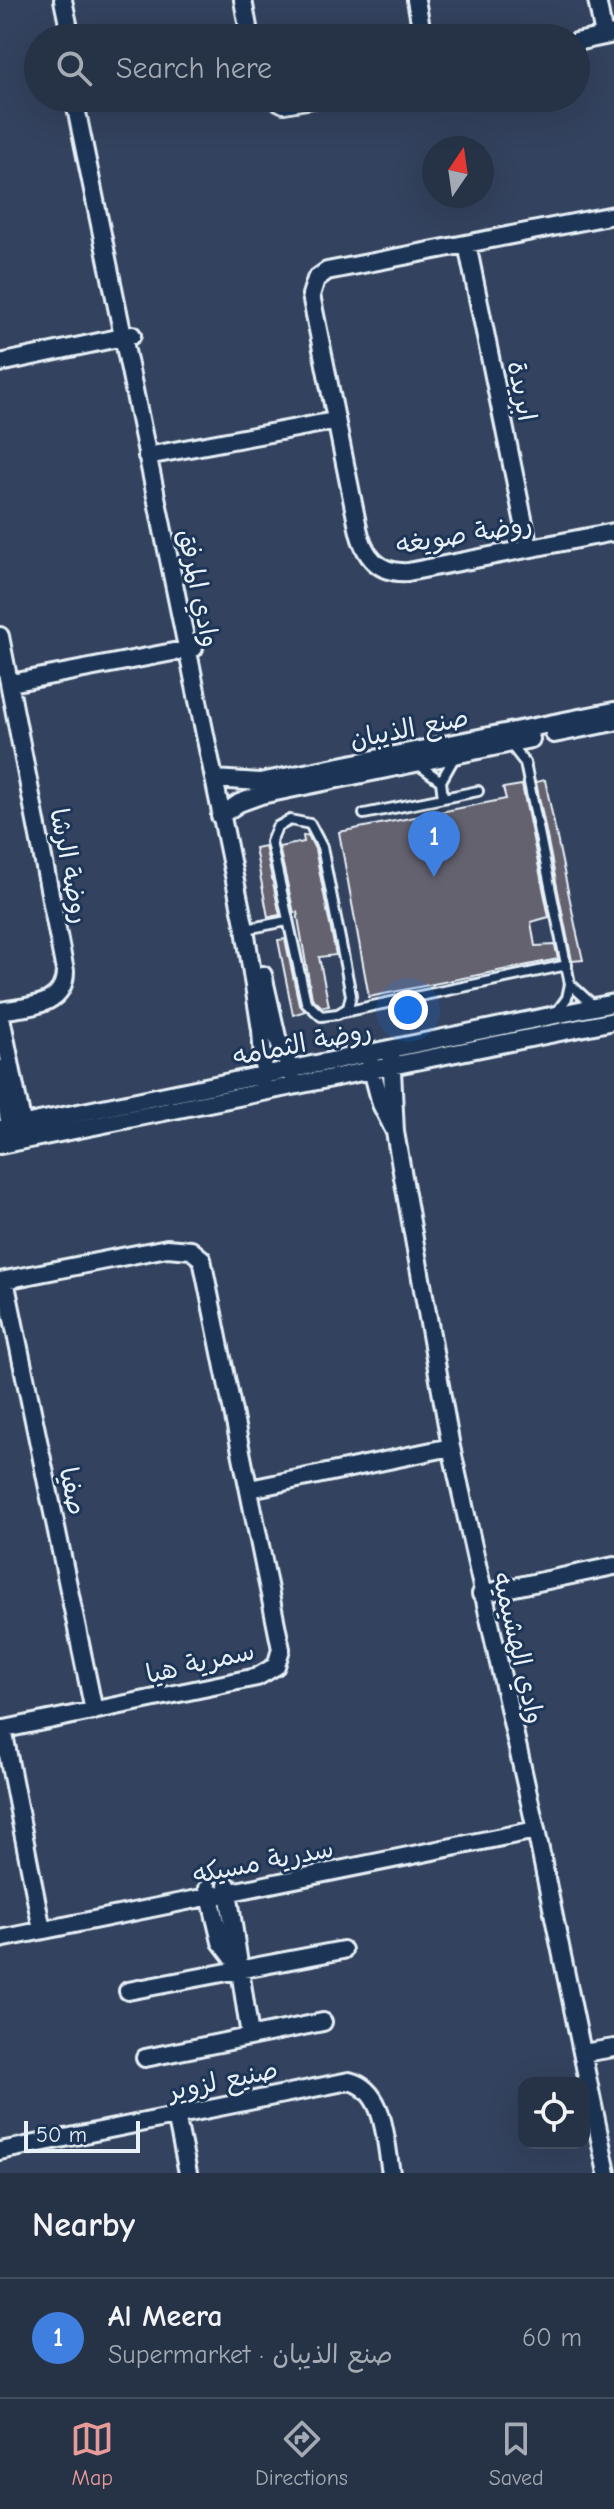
<!DOCTYPE html>
<meta charset="utf-8">
<style>
body{margin:0;font-family:"Comic Neue","Playpen Sans Arabic",sans-serif;background:#323e51;color:#f1f3f6}
.controls{position:absolute;right:24px;bottom:24px;display:grid;overflow:hidden;border-radius:16px;box-shadow:0 8px 32px #0002}
.controls button{width:72px;height:72px;display:grid;place-items:center;padding:0;border:0;border-bottom:2px solid #424d5f;background:#263246;color:#f1f3f6;font:40px sans-serif}
.compass{position:absolute;left:422px;top:136px;width:72px;height:72px;border-radius:50%;background:#263246;box-shadow:0 8px 32px #0002;rotate:13deg}
.scale{position:absolute;left:24px;bottom:20px;width:116px;box-sizing:border-box;padding-left:8px;border:4px solid #e8f1f8;border-top:0;font-size:22px;line-height:28px;white-space:nowrap;color:#e8f1f8;-webkit-text-stroke:6px #1d3557;paint-order:stroke}
.you{position:absolute;left:408px;top:1010px;width:28px;height:28px;margin:-20px;border:6px solid #fff;border-radius:50%;background:#1a73e8;box-shadow:0 0 0 12px #1a73e833}
.badge{display:grid;place-items:center;width:52px;height:52px;border-radius:50%;background:#e69b98;color:#fff;font-size:26px;font-weight:700}
.pin{position:absolute;translate:-50% -66px;filter:drop-shadow(0 2px 4px #0008)}
.pin::after{content:'';position:absolute;top:42px;width:28px;height:24px;background:inherit;clip-path:polygon(0 0,100% 0,50% 100%)}
.list{margin:0;padding:0;list-style:none}
h2{display:flex;justify-content:space-between;align-items:center;height:104px;margin:0;padding:0 32px;font-size:34px}
h2 small{font-size:26px;font-weight:400;color:#a4aab3}
.list li{display:grid;grid-template-columns:52px 1fr auto;gap:24px;align-items:center;box-sizing:border-box;height:120px;padding:0 32px;border-top:2px solid #424d5f}
.list b{display:block;font-size:30px;white-space:nowrap}
.list p{margin:0;font-size:26px;white-space:nowrap;color:#a4aab3}
.list em{font-size:26px;font-style:normal;color:#a4aab3}
.icon{flex:none;width:44px;height:44px;fill:none;stroke:currentColor;stroke-width:2;stroke-linecap:round;stroke-linejoin:round}
.map{position:relative;flex:none;width:614px;height:2173px;overflow:hidden}
.search{position:absolute;background:#263246;box-shadow:0 8px 32px #0002;left:24px;right:24px;top:24px;height:88px;display:flex;align-items:center;gap:20px;box-sizing:border-box;padding:0 28px;border-radius:44px;color:#a4aab3;font-size:30px}
.sheet{height:224px;background:#263246}
nav{display:flex;justify-content:space-around;align-items:center;box-sizing:border-box;height:112px;border-top:2px solid #424d5f;background:#263246;font-size:22px;color:#a4aab3}
nav a{display:grid;justify-items:center;gap:4px}
nav .on{color:#e69b98}
.map>svg:first-child{display:block}
.building{fill:#656270;stroke:#e8f1f8;stroke-width:2}
.lines{fill:none;stroke-linecap:round;stroke-linejoin:round}
.service-casing{stroke:#e8f1f8;stroke-width:14}
.minor-casing{stroke:#e8f1f8;stroke-width:22}
.service{stroke:#1d3557;stroke-width:8}
.minor{stroke:#1d3557;stroke-width:16}
.labels{text-anchor:middle;stroke-width:6;stroke-linejoin:round;paint-order:stroke}
.street-label{font-size:26px;fill:#e8f1f8;stroke:#1d3557}
</style>
<div class="map">
<svg width="614" height="2173" viewBox="0 0 614 2173">
<rect width="100%" height="100%" fill="#33425e"/>
<filter id="ink" filterUnits="userSpaceOnUse"><feTurbulence type="fractalNoise" baseFrequency=".0125" numOctaves="2"/><feDisplacementMap in="SourceGraphic" scale="16" xChannelSelector="R" yChannelSelector="G"/><feConvolveMatrix kernelMatrix="1 2 1 2 8 2 1 2 1" color-interpolation-filters="sRGB"/></filter>
<g filter="url(#ink)">
<!-- building -->
<path class="building" d="M545,780L577,934L583,960L572,961L536,782Z
M522,785L549,917L531,922L535,946L555,945L558,959L369,997L339,832L506,799L503,788Z
M308,835L315,849L336,955L319,957L329,1006L322,1007L312,998L297,912L294,913L279,847L304,842L303,836Z
M265,846L280,915L268,917L255,848Z
M285,939L299,1004L305,1011L293,1015L278,940Z"/>
<g class="lines">
<!-- service casing -->
<g class="service-casing">
<path id="service" d="M511,745L525,763L570,984L567,998L556,1013
M419,765L441,781
M443,798L441,781L454,758
M364,814L478,791
M290,820L310,824L322,847L351,995L348,1008L338,1014L321,1016L306,1002L271,842L277,827Z
M246,929L287,921
M571,985L593,1005
M344,1012L567,965"/>
</g>
<!-- minor casing -->
<g class="minor-casing">
<path id="minor" d="M63,0L71,38
M243,0L250,38
M416,0L423,38
M597,0L604,36
M576,42L614,34
M74,98L245,929L261,1030L265,1090
M272,98L284,104L318,98
M614,215L327,271L316,279L311,295L358,528C364,556 378,574 408,572L614,532
M467,244L529,548
M0,363L132,335
M147,456L334,421
M0,636L65,971C65,1007 28,1006 0,1011
M11,683L194,648
M554,734L614,722
M214,779L260,782L614,711
M220,816L239,803L261,795L531,739
M263,975L277,1037L296,1084
M0,1012L24,1132
M391,1050L395,1132L451,1447L536,1830L607,2173
M370,1062L381,1104L394,1130
M0,1069L12,1138
M0,1129L614,1003
M0,1145L614,1021
M5,1280L94,1711
M0,1281L167,1248L191,1250L202,1259L281,1649L276,1666L257,1677L0,1730
M250,1489L451,1447
M481,1594L614,1566
M3,1729L42,1930
M227,1885L250,2036
M208,1888L221,1942L237,1963
M0,1939L536,1830
M128,1991L343,1950
M583,2053L614,2048
M145,2058L323,2022
M176,2115L188,2173
M0,2151L349,2081C386,2090 385,2141 391,2173"/>
</g>
<!-- service -->
<use href="#service" class="service"/>
<!-- minor -->
<use href="#minor" class="minor"/>
</g>
</g>
<g class="labels">
<!-- street labels -->
<g class="street-label">
<text transform="translate(522 391) rotate(79)" y="9">ابريدة</text>
<text transform="translate(464 534) rotate(-9)" y="9">روضة صويغه</text>
<text transform="translate(199 588) rotate(78)" y="9">وادي المرفق</text>
<text transform="translate(409 728) rotate(-11)" y="9">صنع الذيبان</text>
<text transform="translate(70 866) rotate(79)" y="9">روضة الرشا</text>
<text transform="translate(302 1043) rotate(-11)" y="9">روضة الثمامه</text>
<text transform="translate(73 1491) rotate(78)" y="9">صفيا</text>
<text transform="translate(519 1648) rotate(77)" y="9">وادي الهشيميه</text>
<text transform="translate(200 1662) rotate(-13)" y="9">سمرية هيا</text>
<text transform="translate(263 1861) rotate(-11)" y="9">سدرية مسيكه</text>
<text transform="translate(223 2080) rotate(-12)" y="9">صنيع لزوير</text>
</g>
</g>
</svg>
<div class="controls">
<button><svg class="icon" aria-label="locate" viewBox="0 0 24 24"><circle cx="12" cy="12" r="6"/><path d="M12 2v4M12 18v4M2 12h4M18 12h4"/></svg></button>
</div>
<svg class="compass" viewBox="-18 -18 36 36"><path d="M0-13l5 13h-10z" fill="#e53935"/><path d="M0 13l5-13h-10z" fill="#a4aab3"/></svg>
<div class="scale">50 m</div>
<div class="you"></div>
<div class="pin badge" style="left:434px;top:877px;background:#3f7fe0">1</div>
<div class="search"><svg class="icon" aria-label="search" viewBox="0 0 24 24"><circle cx="10" cy="10" r="6"/><path d="M15 15l6 6"/></svg>Search here</div>
</div>
<section class="sheet">
<h2>Nearby<small></small></h2>
<ul class="list">
<li><span class="badge" style="background:#3f7fe0">1</span><div><b>Al Meera</b><p>Supermarket · صنع الذيبان</p></div><em>60 m</em></li>
</ul>
</section>
<nav>
<a class="on"><svg class="icon" aria-label="map" viewBox="0 0 24 24"><path d="M3 6l6-2 6 2 6-2v14l-6 2-6-2-6 2zM9 4v14M15 6v14"/></svg>Map</a>
<a><svg class="icon" aria-label="directions" viewBox="0 0 24 24"><path d="M12 3l9 9-9 9-9-9zM9 14v-3h6M13 9l2 2-2 2"/></svg>Directions</a>
<a><svg class="icon" aria-label="saved" viewBox="0 0 24 24"><path d="M7 4h10v16l-5-4-5 4z"/></svg>Saved</a>
</nav>
